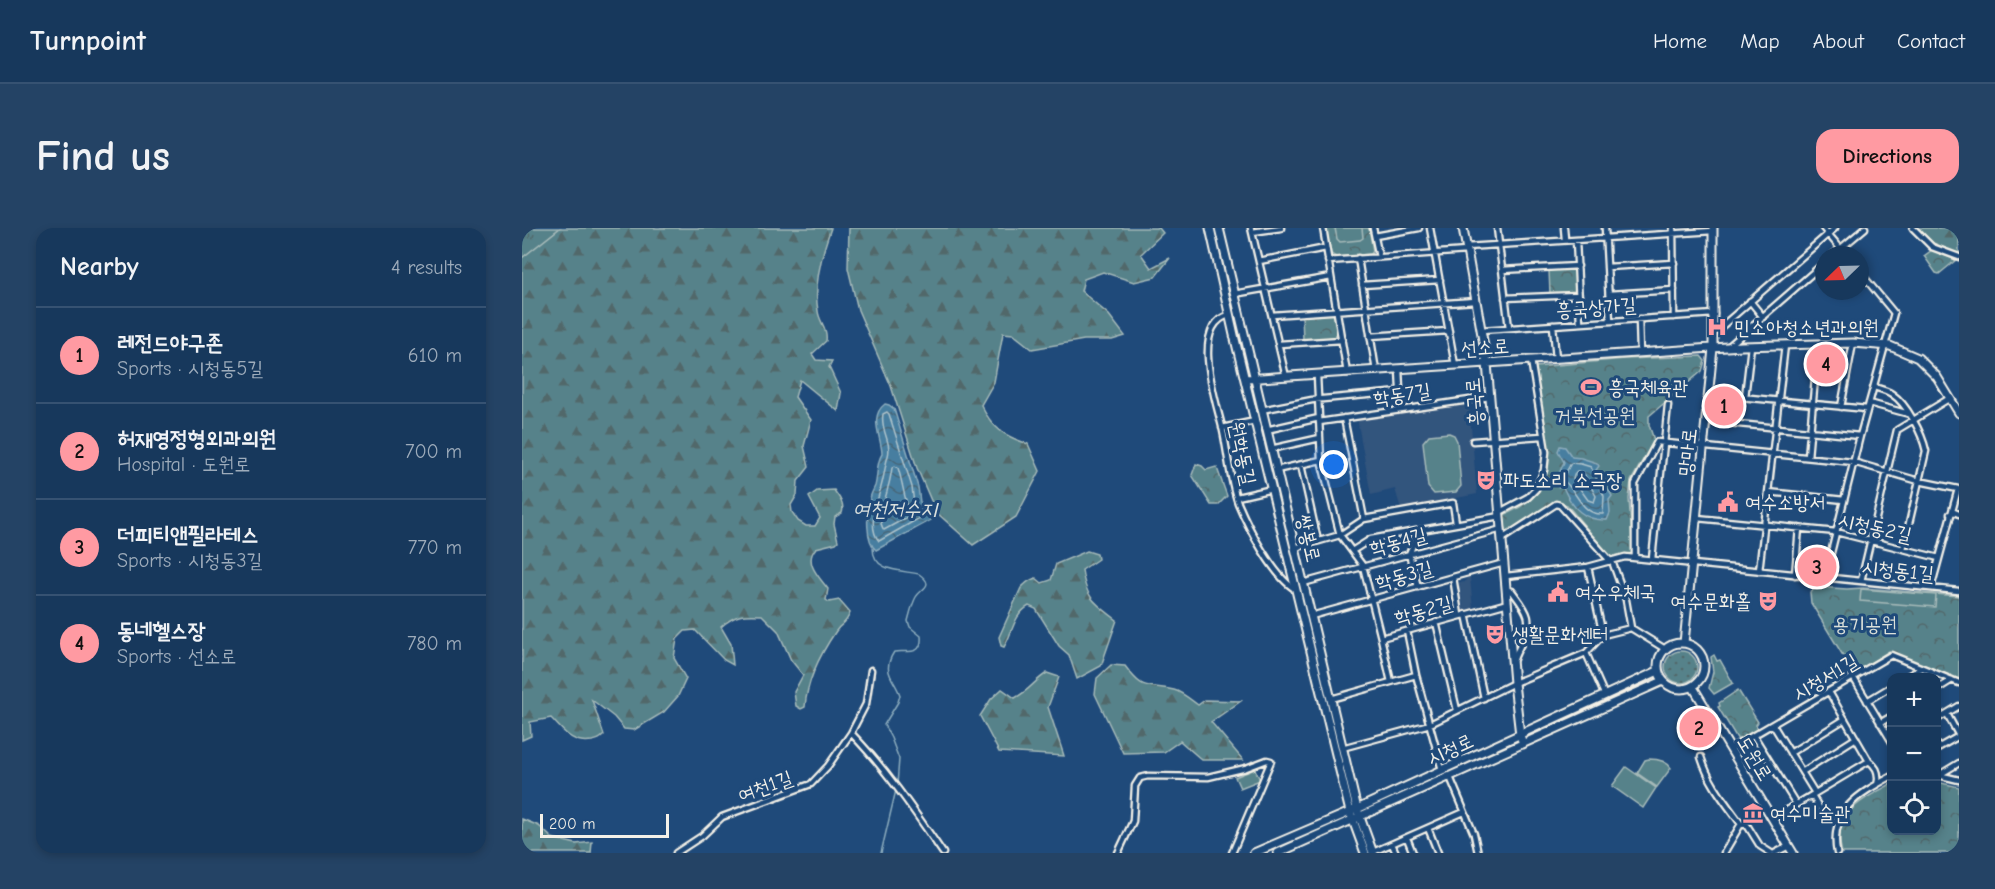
<!DOCTYPE html>
<meta charset="utf-8">
<style>
body{margin:0;font-family:"Comic Neue","Poor Story",sans-serif;background:#244365;color:#f1f3f6}
.controls{position:absolute;right:18px;bottom:18px;display:grid;overflow:hidden;border-radius:12px;box-shadow:0 3px 9px #0003}
.controls button{width:54px;height:54px;display:grid;place-items:center;padding:0;border:0;border-bottom:2px solid #365272;background:#17385c;color:#f1f3f6;font:30px sans-serif}
.compass{position:absolute;left:1293px;top:18px;width:54px;height:54px;border-radius:50%;background:#17385c;box-shadow:0 3px 9px #0003;rotate:247deg}
.scale{position:absolute;left:18px;bottom:15px;width:129px;box-sizing:border-box;padding-left:6px;border:3px solid #f4f1e8;border-top:0;font-size:16px;line-height:21px;white-space:nowrap;color:#f4f1e8;-webkit-text-stroke:4px #1f4a7a;paint-order:stroke}
.you{position:absolute;left:812px;top:237px;width:21px;height:21px;margin:-15px;border:4px solid #fff;border-radius:50%;background:#1a73e8;box-shadow:0 0 0 9px #1a73e833}
.badge{display:grid;place-items:center;width:39px;height:39px;border-radius:50%;background:#ff9aa2;color:#111;font-size:20px;font-weight:700}
.pin{position:absolute;translate:-50% -50%;border:3px solid #fff;box-shadow:0 2px 6px #0006}
.list{margin:0;padding:0;list-style:none}
h2{display:flex;justify-content:space-between;align-items:center;height:78px;margin:0;padding:0 24px;font-size:26px}
h2 small{font-size:20px;font-weight:400;color:#9eacbb}
.list li{display:grid;grid-template-columns:39px 1fr auto;gap:18px;align-items:center;box-sizing:border-box;height:96px;padding:0 24px;border-top:2px solid #365272}
.list b{display:block;font-size:22px;white-space:nowrap}
.list p{margin:0;font-size:20px;white-space:nowrap;color:#9eacbb}
.list em{font-size:20px;font-style:normal;color:#9eacbb}
.icon{flex:none;width:33px;height:33px;fill:none;stroke:currentColor;stroke-width:2;stroke-linecap:round;stroke-linejoin:round}
.map{position:relative;flex:none;width:1437px;height:625px;overflow:hidden;border-radius:18px}
header{display:flex;align-items:center;gap:36px;box-sizing:border-box;height:84px;padding:0 30px;background:#17385c;border-bottom:2px solid #365272}
header strong{font-size:28px}
nav{display:flex;gap:33px;margin-inline-start:auto;font-size:21px}
.intro{display:flex;align-items:center;justify-content:space-between;box-sizing:border-box;height:144px;padding:0 36px}
h1{margin:0;font-size:42px}
.button{padding:15px 27px;border-radius:18px;background:#ff9aa2;color:#111;font-size:21px;font-weight:700}
main{display:flex;gap:36px;padding:0 36px}
aside{flex:1;background:#17385c;border-radius:18px;box-shadow:0 3px 9px #0003}
.map>svg:first-child{display:block}
.built{fill:#33547d}
.grass{fill:url(#grass-tufts);stroke:#a6bab9;stroke-width:1.5}
.forest{fill:url(#forest-firs);stroke:#a6bab9;stroke-width:1.5}
.park{fill:url(#park-crowns);stroke:#a6bab9;stroke-width:1.5}
.garden{fill:url(#garden-dots);stroke:#a6bab9;stroke-width:1.5}
.pitch{fill:#57828a;stroke:#a6bab9;stroke-width:1.5}
.water{fill:url(#water-waves);stroke:#8cacbd;stroke-width:1.5}
.lines{fill:none;stroke-linecap:round;stroke-linejoin:round}
.shore{stroke:#aec3cb;stroke-width:1.5}
.stream{stroke:#8cacbd;stroke-width:1.5}
.street-casing{stroke:#f4f1e8;stroke-width:9}
.secondary-casing{stroke:#f4f1e8;stroke-width:11}
.street{stroke:#1f4a7a;stroke-width:4.5}
.secondary{stroke:#1f4a7a;stroke-width:7}
.labels{text-anchor:middle;stroke-width:6;stroke-linejoin:round;paint-order:stroke}
.street-label{font-size:20px;fill:#f4f1e8;stroke:#1f4a7a}
.poi-label{font-size:20px;fill:#f4f1e8;stroke:#1f4a7a;text-anchor:start}
.park-label{font-size:20px;fill:#dce0da;stroke:#1f4a7a}
.water-label{font-size:21px;font-style:italic;fill:#dae0dd;stroke:#1f4a7a}
</style>
<header>
<strong>Turnpoint</strong>
<nav><a>Home</a><a>Map</a><a>About</a><a>Contact</a></nav>
</header>
<div class="intro"><h1>Find us</h1><a class="button">Directions</a></div>
<main>
<aside>
<h2>Nearby<small>4 results</small></h2>
<ul class="list">
<li><span class="badge">1</span><div><b>레전드야구존</b><p>Sports · 시청동5길</p></div><em>610 m</em></li>
<li><span class="badge">2</span><div><b>허재영정형외과의원</b><p>Hospital · 도원로</p></div><em>700 m</em></li>
<li><span class="badge">3</span><div><b>더피티앤필라테스</b><p>Sports · 시청동3길</p></div><em>770 m</em></li>
<li><span class="badge">4</span><div><b>동네헬스장</b><p>Sports · 선소로</p></div><em>780 m</em></li>
</ul>
</aside>
<div class="map">
<svg width="1437" height="625" viewBox="0 0 1437 625">
<defs>
<pattern id="grass-tufts" width="24" height="20" patternUnits="userSpaceOnUse" patternTransform="scale(1.5)"><rect width="24" height="20" fill="#57828a"/><path d="M3 7l-1-3M5 7V3M7 7l1-3M15 17l-1-3M17 17v-4M19 17l1-3" fill="none" stroke="#51686b"/></pattern>
<pattern id="forest-firs" width="22" height="20" patternUnits="userSpaceOnUse" patternTransform="scale(1.5)"><rect width="22" height="20" fill="#57828a"/><path d="M5 1l3.5 6h-7zM16 11l3.5 6h-7z" fill="#51686b"/></pattern>
<pattern id="park-crowns" width="20" height="18" patternUnits="userSpaceOnUse" patternTransform="scale(1.5)"><rect width="20" height="18" fill="#57828a"/><path d="M2 6a3 3 0 1 1 6 0M12 15a3 3 0 1 1 6 0" fill="none" stroke="#51686b"/></pattern>
<pattern id="garden-dots" width="8" height="8" patternUnits="userSpaceOnUse" patternTransform="scale(1.5)"><rect width="8" height="8" fill="#57828a"/><path d="M2 2h.1M6 6h.1" fill="none" stroke="#51686b" stroke-width="1.8" stroke-linecap="round"/></pattern>
<pattern id="water-waves" width="16" height="10" patternUnits="userSpaceOnUse" patternTransform="scale(1.5)"><rect width="16" height="10" fill="#467ea0"/><path d="M0 5q4-4 8 0t8 0" fill="none" stroke="#476678"/></pattern>
</defs>
<rect width="100%" height="100%" fill="#1f4a7a"/>
<filter id="ink" filterUnits="userSpaceOnUse"><feTurbulence type="fractalNoise" baseFrequency=".0167" numOctaves="2"/><feDisplacementMap in="SourceGraphic" scale="12" xChannelSelector="R" yChannelSelector="G"/><feConvolveMatrix kernelMatrix="1 2 1 2 8 2 1 2 1" color-interpolation-filters="sRGB"/></filter>
<g filter="url(#ink)">
<!-- built -->
<path class="built" d="M947,175L955,266L879,281L873,261L849,267L835,190Z
M948,349L951,382L942,384L937,355L943,354L944,351Z"/>
<!-- grass -->
<path class="grass" d="M0,0H38L0,30Z"/>
<!-- forest -->
<path class="forest" d="M38,0H309C300,25 291,56 296,83C297,94 306,100 304,113L290,126L294,132L310,133L307,139L319,165L316,183L278,152L273,169L289,192L282,218L287,239L276,253L275,267L269,277L270,284L276,293L284,298H293L298,290L287,269L295,263L312,262C317,270 323,275 320,285L313,289L312,296L316,313L314,315L294,320C281,334 297,349 306,361L304,372L307,374L317,372L328,385C323,398 320,394 314,403C299,425 285,452 283,479L279,481L274,478L272,464L281,447L269,432L256,403L240,387C222,386 213,386 199,399L209,416L211,437L202,432L173,402L163,403L155,411L152,430L164,451L156,468L142,484L112,502L102,501L92,489L70,472L82,507C78,511 76,512 70,513C49,516 42,503 29,490L8,494L9,508L0,512V30Z
M327,0H637L641,5L619,26L629,40L648,30L633,49L612,54L581,44L562,51L559,63L587,87L603,108L590,112H562L510,121L491,106L481,105L472,154L459,177C470,200 482,208 506,216L518,243L494,289L451,317L414,284L395,240L369,158L336,82L326,40Z
M1396,0H1437V26L1411,15Z
M565,323L575,326L576,331L560,342C564,371 573,375 595,392L579,438L555,451L547,427L537,418L514,381L507,378C491,387 491,405 482,419L479,418L477,409L499,360C504,355 507,352 514,350L520,355L529,352L534,336Z
M589,437L603,438C623,465 623,455 652,462C660,464 669,472 676,477L683,472L719,473L689,494L721,532H680L658,513L642,524L601,525L573,466L575,450Z
M525,445L537,449L526,479L542,528L477,524L458,488L469,471L480,461L493,470C508,462 512,453 525,445Z
M0,591L17,598L30,610L54,616L70,614L69,625H0Z"/>
<!-- park -->
<path class="park" d="M804,0H847L851,23L849,26L814,29L809,26Z
M1410,22L1434,32L1417,46L1414,45L1402,28Z
M1050,41L1054,44V61L1052,65L1028,66L1027,42Z
M809,84C816,90 817,101 813,109L781,112L780,87Z
M1179,128L1183,133L1180,143L1127,188V197L1132,212L1109,253L1107,271L1111,326L1089,329L1045,277L1033,273L982,307L981,287C1007,278 1028,257 1027,228C1026,219 1023,210 1022,200C1019,180 1016,160 1013,139L1103,131Z
M674,236L680,238L684,242L694,239L695,240L705,268L696,277H689L670,247Z
M1295,359L1325,361L1341,360L1437,368V451L1367,423L1334,444H1331L1289,375L1288,364Z
M1192,427L1195,433L1198,432L1211,455L1192,466L1187,460L1191,444L1189,429Z
M1216,462L1236,494L1234,497L1235,502L1216,512L1196,479L1198,478L1197,475Z
M1415,554L1437,559V625H1320C1309,585 1340,572 1369,556L1370,602H1414Z"/>
<!-- garden -->
<path class="garden" d="M1143 439a16 16 0 1 1 32 0a16 16 0 1 1-32 0Z"/>
<!-- pitch -->
<path class="pitch" d="M813,0H840L841,10L838,12L818,14L815,11Z
M927,205L932,207L935,213L939,258L934,264L912,266L906,259L901,214L907,207Z
M1339,361L1414,367L1413,379L1338,373Z
M1127,531C1135,531 1144,532 1149,540L1135,559L1115,545L1123,532Z
M1104,539L1134,560L1121,580L1090,558Z
M733,541L738,552L718,560L713,549Z"/>
<!-- water -->
<path class="water" d="M363,176L367,177L372,181L396,259L398,274L410,286L409,292L354,322C343,313 345,285 348,272C348,267 351,263 353,258C356,248 354,235 360,226C360,210 346,189 363,176Z
M1038,218L1043,219L1050,229L1059,230L1075,235L1077,238L1074,242L1090,268L1087,272L1088,285L1085,292C1062,293 1050,280 1041,259H1036L1037,246L1042,234L1036,223Z"/>
<g class="lines">
<!-- shore -->
<path class="shore" d="M365,184L367,186L390,259L392,276L401,288L357,313C345,299 355,275 359,259C362,249 363,238 366,228C370,214 358,202 361,186Z
M1049,235L1059,236L1069,239L1082,268L1081,286C1059,287 1056,264 1042,253V248Z
M373,238L376,240C381,255 382,272 389,287L362,302C353,289 364,273 366,259C368,253 369,246 370,240Z
M1055,243L1061,244L1074,268L1072,274L1066,272L1051,251L1053,245Z"/>
<!-- stream -->
<path class="stream" d="M351,320C351,344 378,342 397,346C414,358 399,360 394,369C390,376 388,386 386,393L388,399L399,408C401,429 384,422 372,424C359,444 372,450 378,467L376,474L362,497L369,510L377,531L375,557
M359,625L374,562"/>
<!-- street casing -->
<g class="street-casing">
<path id="street" d="M729,0L764,149
M801,0L825,145
M851,0L857,29
M908,0L933,137
M975,0L987,100
M1042,0L1043,11
M1083,0L1088,93
M1151,0L1152,89
M1301,0L1324,27
M1391,0L1410,19L1437,29
M730,4L759,0
M853,8L897,0
M1054,12L1058,95
M944,19L1191,3
M1311,27L1343,0
M836,30L854,143
M737,33L804,20
M806,33L945,23
M1085,39L1152,35
M980,42L1056,38
M840,57L918,52
M712,66L809,49
M1087,66L1152,62
M983,70L1057,67
M1228,73L1241,89
M707,87C667,98 695,175 701,203C706,226 708,253 716,275C726,299 751,348 773,361
M750,87L954,73
M1117,91L1118,125
M1031,97L1034,131
M959,102L1192,86
M1192,105L1313,0
M848,108L927,103
M757,116L820,112
M1207,118L1302,35
M877,141L879,181
M795,147L799,232L818,307L841,338L859,410
M1352,159C1358,161 1364,162 1370,166C1385,176 1400,205 1404,223L1381,321
M1187,166L1345,181
M1223,169L1229,118
M1347,175L1387,186
M1319,179L1331,115
M739,182L790,172L878,164
M822,190L842,291
M1185,193L1338,208
M797,194L968,169
M700,200L733,193
M744,202L797,190
M951,213L1020,208
M749,221L798,210
M1286,229L1296,116
M779,237L796,313
M754,242L799,232
M1246,264L1322,272
M715,269L750,261
M978,284L1006,269L1014,261L1022,242L1024,224L1009,132
M1428,286L1432,284L1437,286
M1175,290L1314,304L1417,330
M980,311L1034,276L1038,277L1091,336L1104,372L1109,400
M773,320L818,307L842,291L931,275L934,295
M830,323L849,311L978,288
M1113,330V256L1135,214L1331,234L1397,253L1436,261
M1130,331L1146,177
M1066,339L1081,407
M1237,343L1263,117
M1273,347L1277,300
M984,348L1066,339L1103,329L1437,363
M931,349L937,387
M1303,349L1338,208L1372,85L1338,44
M1339,353L1375,202L1428,170
M781,355L980,301
M896,359L887,326L897,303
M1409,360L1436,261L1437,262
M985,362L990,363C1004,382 1013,390 1000,414C997,420 994,425 992,431
M944,386L962,470
M789,388L982,335
M914,394L935,482
M885,403L894,447L920,542
M1064,425L1083,468
M349,442L344,476L329,505C364,541 393,584 421,625
M1331,449L1370,514
M1384,449L1400,440
M869,454L894,447
M1414,462L1430,452
M1307,464L1347,533C1355,539 1358,547 1355,557
M809,471L869,454L859,410L986,375
M1345,473L1370,458
M1425,486L1437,508
M1414,492L1437,478
M1358,495L1370,488
M1251,497L1293,565
M1232,508L1274,576
M820,520L908,496L992,455L1064,425L1081,407L1109,400L1143,421
M1208,521L1369,427L1437,455
M1414,521L1437,508
M1268,525L1323,491
M1179,529C1187,555 1203,574 1219,596L1225,597L1238,618L1249,625
M1280,544L1334,510
M1416,547L1437,552
M1417,547L1437,535
M928,549L952,606L956,625
M1290,567C1296,578 1303,592 1316,593
M1250,591L1347,533
M906,600L916,625
M885,610L891,625
M870,616L874,625
M851,624L942,584
M154,625L180,608L200,589L289,556L306,538L329,505
M596,625L611,593L613,558L618,550L626,548L686,549L724,540L745,532L749,533L710,625
M1202,625L1219,596
M1253,625L1267,618
M1315,625C1307,582 1337,566 1370,548"/>
</g>
<!-- secondary casing -->
<g class="secondary-casing">
<path id="secondary" d="M688,0L712,107L828,584L843,625
M697,0L835,581L851,625
M941,0L965,135L992,455L998,507L1001,516
M723,151L1220,118L1331,115L1368,118L1396,130L1415,149L1437,185
M1136 438a23 23 0 1 1 46 0a23 23 0 1 1-46 0Z
M1162,415L1191,120V0
M1171,459L1271,625
M732,625L835,581L1136,443
M756,625L1141,453"/>
</g>
<!-- street -->
<use href="#street" class="street"/>
<!-- secondary -->
<use href="#secondary" class="secondary"/>
</g>
</g>
<!-- icons -->
<defs>
<g id="hospital-bare" transform="scale(1.62)"><path d="M-5-5h3v3.5h4V-5h3V5h-3V1.5h-4V5h-3Z" fill="#ff9aa2" stroke="#1f4a7a" stroke-width="2.5" paint-order="stroke"/></g>
<g id="stadium-bare" transform="scale(1.62)"><path d="M0-5a6.5 5 0 1 0 0 10a6.5 5 0 1 0 0-10ZM-3.5-1.8h7v3.6h-7Z" fill="#ff9aa2" stroke="#1f4a7a" stroke-width="2.5" paint-order="stroke"/></g>
<g id="theatre-bare" transform="scale(1.62)"><path d="M-5-5.5Q0-4 5-5.5V0Q5 5 0 6Q-5 5-5 0ZM-3.3-2.5H-1v1.5H-3.3ZM1-2.5H3.3v1.5H1ZM-2.8 1Q0 5.5 2.8 1Z" fill="#ff9aa2" stroke="#1f4a7a" stroke-width="2.5" paint-order="stroke"/></g>
<g id="civic-bare" transform="scale(1.62)"><path d="M-.6-6.5H3V-4.5H.6V-3L4-1V1h2V6H-6V1h2V-1L-.6-3ZM-1.2 2.5V6h2.4V2.5Z" fill="#ff9aa2" stroke="#1f4a7a" stroke-width="2.5" paint-order="stroke"/></g>
<g id="museum-bare" transform="scale(1.62)"><path d="M0-6L6-3V-2H-6V-3ZM-5-1h2V3h-2ZM-1-1h2V3h-2ZM3-1h2V3H3ZM-6 4H6V6H-6Z" fill="#ff9aa2" stroke="#1f4a7a" stroke-width="2.5" paint-order="stroke"/></g>
</defs>
<g fill-rule="evenodd">
<use href="#hospital-bare" x="1195" y="99"/>
<use href="#stadium-bare" x="1069" y="159"/>
<use href="#theatre-bare" x="964" y="252"/>
<use href="#civic-bare" x="1206" y="274"/>
<use href="#civic-bare" x="1036" y="364"/>
<use href="#theatre-bare" x="1246" y="373"/>
<use href="#theatre-bare" x="973" y="406"/>
<use href="#museum-bare" x="1231" y="585"/>
</g>
<g class="labels">
<!-- street labels -->
<g class="street-label">
<text transform="translate(1074 79) rotate(-4)" y="7">흥국상가길</text>
<text transform="translate(963 119) rotate(-4)" y="7">선소로</text>
<text transform="translate(880 166) rotate(-9)" y="7">학동7길</text>
<text transform="translate(952 174) rotate(-95)" y="7">흥국로</text>
<text transform="translate(1165 224) rotate(-84)" y="7">망마로</text>
<text transform="translate(721 225) rotate(78)" y="7">원학동길</text>
<text transform="translate(1353 299) rotate(13)" y="7">시청동2길</text>
<text transform="translate(787 310) rotate(77)" y="7">쌍봉로</text>
<text transform="translate(876 313) rotate(-15)" y="7">학동4길</text>
<text transform="translate(1376 342) rotate(6)" y="7">시청동1길</text>
<text transform="translate(882 347) rotate(-16)" y="7">학동3길</text>
<text transform="translate(901 382) rotate(-16)" y="7">학동2길</text>
<text transform="translate(1303 449) rotate(-31)" y="7">시청서1길</text>
<text transform="translate(928 521) rotate(-25)" y="7">시청로</text>
<text transform="translate(1233 530) rotate(59)" y="7">도원로</text>
<text transform="translate(243 558) rotate(-20)" y="7">여천1길</text>
</g>
<!-- poi labels -->
<g class="poi-label">
<text x="1212" y="106">민소아청소년과의원</text>
<text x="1086" y="166">흥국체육관</text>
<text x="981" y="259">파도소리 소극장</text>
<text x="1223" y="281">여수소방서</text>
<text x="1053" y="371">여수우체국</text>
<text x="1229" y="380" text-anchor="end">여수문화홀</text>
<text x="990" y="413">생활문화센터</text>
<text x="1248" y="592">여수미술관</text>
</g>
<!-- park labels -->
<g class="park-label">
<text x="1073" y="194">거북선공원</text>
<text x="1343" y="403">용기공원</text>
</g>
<!-- water labels -->
<g class="water-label">
<text x="373" y="288">여천저수지</text>
</g>
</g>
</svg>
<div class="controls">
<button>+</button>
<button>−</button>
<button><svg class="icon" aria-label="locate" viewBox="0 0 24 24"><circle cx="12" cy="12" r="6"/><path d="M12 2v4M12 18v4M2 12h4M18 12h4"/></svg></button>
</div>
<svg class="compass" viewBox="-18 -18 36 36"><path d="M0-13l5 13h-10z" fill="#e53935"/><path d="M0 13l5-13h-10z" fill="#9eacbb"/></svg>
<div class="scale">200 m</div>
<div class="you"></div>
<div class="pin badge" style="left:1202px;top:178px">1</div>
<div class="pin badge" style="left:1177px;top:500px">2</div>
<div class="pin badge" style="left:1295px;top:339px">3</div>
<div class="pin badge" style="left:1304px;top:136px">4</div>
</div>
</main>
